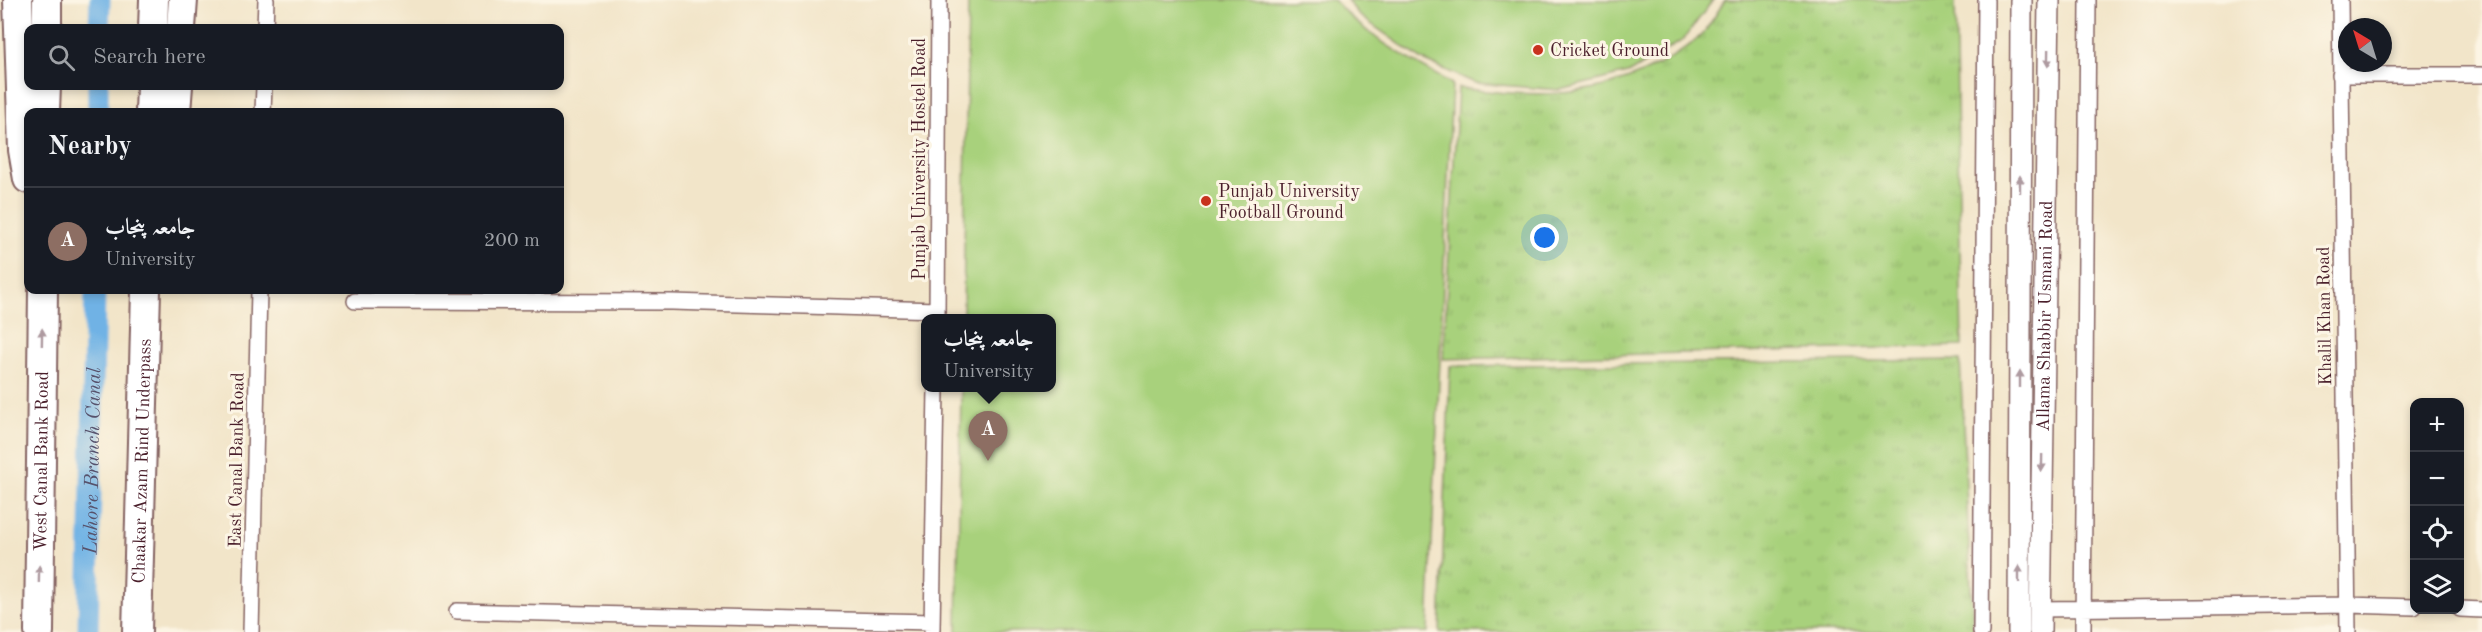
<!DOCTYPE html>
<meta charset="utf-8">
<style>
body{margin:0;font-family:"Old Standard TT",Amiri,serif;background:#242831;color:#f1f3f6}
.controls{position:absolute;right:18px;bottom:18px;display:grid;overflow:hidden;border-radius:12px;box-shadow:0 3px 9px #0003}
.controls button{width:54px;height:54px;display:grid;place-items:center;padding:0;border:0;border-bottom:2px solid #363941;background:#171b24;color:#f1f3f6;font:30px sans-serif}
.compass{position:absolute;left:2338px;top:18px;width:54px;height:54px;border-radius:50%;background:#171b24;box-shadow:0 3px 9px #0003;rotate:322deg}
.you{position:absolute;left:1545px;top:238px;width:21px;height:21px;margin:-15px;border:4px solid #fff;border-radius:50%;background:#1a73e8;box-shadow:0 0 0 9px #1a73e833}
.badge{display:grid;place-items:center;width:39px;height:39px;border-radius:50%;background:#ea580c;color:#fff;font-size:20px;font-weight:700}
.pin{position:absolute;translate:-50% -50px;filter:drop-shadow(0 2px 3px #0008)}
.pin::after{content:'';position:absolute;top:32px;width:21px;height:18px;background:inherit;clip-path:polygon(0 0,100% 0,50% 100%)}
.popup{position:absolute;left:921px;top:314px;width:135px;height:78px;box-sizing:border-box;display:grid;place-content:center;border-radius:12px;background:#171b24;filter:drop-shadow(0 2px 4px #0005);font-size:20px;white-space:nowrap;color:#9ea1a6}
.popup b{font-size:22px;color:#f1f3f6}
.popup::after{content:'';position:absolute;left:50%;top:100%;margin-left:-12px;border:12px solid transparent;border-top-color:#171b24}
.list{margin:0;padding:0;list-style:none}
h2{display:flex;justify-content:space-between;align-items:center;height:78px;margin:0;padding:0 24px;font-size:26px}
h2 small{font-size:20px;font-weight:400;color:#9ea1a6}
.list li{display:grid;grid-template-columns:39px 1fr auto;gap:18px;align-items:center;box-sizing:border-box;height:108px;padding:0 24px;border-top:2px solid #363941}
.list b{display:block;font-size:22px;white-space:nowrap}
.list p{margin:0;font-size:20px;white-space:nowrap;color:#9ea1a6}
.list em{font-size:20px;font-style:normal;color:#9ea1a6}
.icon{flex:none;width:33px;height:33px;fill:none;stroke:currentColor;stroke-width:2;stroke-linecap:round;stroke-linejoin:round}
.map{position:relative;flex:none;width:2482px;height:632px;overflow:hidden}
.search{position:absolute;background:#171b24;box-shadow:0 3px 9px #0003;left:24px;top:24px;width:540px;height:66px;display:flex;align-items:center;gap:15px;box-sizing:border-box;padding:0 21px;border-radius:12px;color:#9ea1a6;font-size:22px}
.panel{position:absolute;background:#171b24;box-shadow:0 3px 9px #0003;left:24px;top:108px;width:540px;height:186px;border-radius:12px}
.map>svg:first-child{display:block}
.grass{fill:url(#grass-tufts);stroke:#797854;stroke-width:1.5}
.green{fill:#a8d17c;stroke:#797854;stroke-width:1.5}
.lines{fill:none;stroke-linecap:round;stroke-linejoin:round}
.canal{stroke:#70b2e5;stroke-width:21}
.street-casing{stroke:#856462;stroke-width:18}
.secondary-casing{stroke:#856462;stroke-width:24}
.highway-casing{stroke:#856462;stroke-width:32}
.street{stroke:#fff;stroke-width:15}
.secondary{stroke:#fff;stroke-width:21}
.highway{stroke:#fff;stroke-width:28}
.oneway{fill:#ae9aa0}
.poi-dot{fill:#c8321e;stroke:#fcf5e5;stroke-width:2}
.labels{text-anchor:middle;stroke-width:6;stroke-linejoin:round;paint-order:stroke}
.poi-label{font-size:18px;fill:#4a1f2b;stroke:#fcf5e5;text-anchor:start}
.street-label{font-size:18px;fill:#4a1f2b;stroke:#fcf5e5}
.water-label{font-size:20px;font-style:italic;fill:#57526c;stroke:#fcf5e5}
</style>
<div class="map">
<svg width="2482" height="632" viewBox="0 0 2482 632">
<defs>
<pattern id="grass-tufts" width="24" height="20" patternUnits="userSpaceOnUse" patternTransform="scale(1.5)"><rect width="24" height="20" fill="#a8d17c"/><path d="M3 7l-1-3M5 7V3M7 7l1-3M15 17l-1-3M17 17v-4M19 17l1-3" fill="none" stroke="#92b36b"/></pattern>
</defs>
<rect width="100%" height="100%" fill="#fcf5e5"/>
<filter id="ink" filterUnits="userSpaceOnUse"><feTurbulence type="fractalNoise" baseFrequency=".0167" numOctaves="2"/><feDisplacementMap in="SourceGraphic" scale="12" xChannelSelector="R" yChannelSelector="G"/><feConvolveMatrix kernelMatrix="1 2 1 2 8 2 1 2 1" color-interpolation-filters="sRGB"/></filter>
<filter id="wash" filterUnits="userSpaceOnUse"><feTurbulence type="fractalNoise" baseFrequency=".008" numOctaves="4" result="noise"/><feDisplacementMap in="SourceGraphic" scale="24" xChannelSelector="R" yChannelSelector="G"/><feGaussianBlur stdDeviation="1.35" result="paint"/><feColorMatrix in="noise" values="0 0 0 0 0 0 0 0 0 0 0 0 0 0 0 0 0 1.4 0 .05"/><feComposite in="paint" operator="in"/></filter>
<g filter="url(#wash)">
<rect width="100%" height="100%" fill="#f2e5c9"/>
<!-- grass -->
<path class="grass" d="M1725,0H1955L1962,346L1443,359L1458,88C1529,97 1592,100 1656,66C1673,57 1692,46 1705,31C1712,21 1719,10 1725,0Z
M1960,360L1973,632H1440L1450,366Z"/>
<!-- green -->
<path class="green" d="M968,0H1334C1366,37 1411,60 1452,84L1428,632H957L961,388H1051V318H963Z
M1347,0H1713L1683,40L1631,72L1560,90L1475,83L1421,59L1360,16Z"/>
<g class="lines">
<!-- canal -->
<g class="canal">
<path d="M99,28L100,0"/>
<path d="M98,112V86"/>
<path id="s1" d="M88,632L95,290"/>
</g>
</g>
</g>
<g filter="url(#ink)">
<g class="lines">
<!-- street casing -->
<g class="street-casing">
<path id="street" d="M2340,0L2348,632
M265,28L266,0
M2340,75H2482
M263,112L264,86
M355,301L672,302L937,310
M937,318L939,0
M2040,609L2348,605L2414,607
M2460,609L2482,610
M457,611L932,622
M932,630L936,388
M251,632L259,290
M1981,632L1986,0
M2083,632L2088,0"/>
</g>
<!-- secondary casing -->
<g class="secondary-casing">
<g id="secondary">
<path d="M2019,632L2021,0"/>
<path id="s2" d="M2040,632L2049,0"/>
</g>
</g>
<!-- highway casing -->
<g class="highway-casing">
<g id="highway">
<path d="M18,0L23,150L28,179"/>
<path d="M47,28V0"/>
<path d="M153,28L154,0"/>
<path d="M181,28L183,0"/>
<path d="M45,112L46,86"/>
<path d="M150,112L151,86"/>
<path d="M176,112L178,86"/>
<path id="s3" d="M39,632L43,290"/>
<path id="s4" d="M137,632L146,290"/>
</g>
</g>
<!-- street -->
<use href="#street" class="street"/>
<!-- secondary -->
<use href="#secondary" class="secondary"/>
<!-- highway -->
<use href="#highway" class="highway"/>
</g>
<!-- one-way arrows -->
<defs><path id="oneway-solid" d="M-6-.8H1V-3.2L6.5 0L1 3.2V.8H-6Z" transform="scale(1.5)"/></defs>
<g class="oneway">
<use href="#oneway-solid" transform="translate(2048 58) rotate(91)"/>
<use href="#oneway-solid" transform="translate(2020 184) rotate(-90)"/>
<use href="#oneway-solid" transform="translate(42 337) rotate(-89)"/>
<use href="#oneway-solid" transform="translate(2020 379) rotate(-90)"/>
<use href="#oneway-solid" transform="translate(2042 463) rotate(91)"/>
<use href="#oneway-solid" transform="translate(39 574) rotate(-89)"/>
<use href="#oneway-solid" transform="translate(2019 574) rotate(-90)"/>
</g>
</g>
<!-- markers -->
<g class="poi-dot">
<circle cx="1538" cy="50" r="6"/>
<circle cx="1206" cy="201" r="6"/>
</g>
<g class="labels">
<!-- poi labels -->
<g class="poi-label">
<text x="1550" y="56">Cricket Ground</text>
<text x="1218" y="197">Punjab University<tspan x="1218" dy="21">Football Ground</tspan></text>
</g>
<!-- street labels -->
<g class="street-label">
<text transform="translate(919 159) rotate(-90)" y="6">Punjab University Hostel Road</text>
<text dy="6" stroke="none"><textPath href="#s2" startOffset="316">Allama Shabbir Usmani Road</textPath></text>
<text transform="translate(2324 316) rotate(-91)" y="6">Khalil Khan Road</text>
<text transform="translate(236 460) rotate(-89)" y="6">East Canal Bank Road</text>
<text dy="6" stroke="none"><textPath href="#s3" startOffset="171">West Canal Bank Road</textPath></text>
<text dy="6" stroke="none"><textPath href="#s4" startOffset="171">Chaakar Azam Rind Underpass</textPath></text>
</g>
<!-- water labels -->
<g class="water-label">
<text dy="7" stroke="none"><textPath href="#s1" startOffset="171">Lahore Branch Canal</textPath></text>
</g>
</g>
</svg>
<div class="controls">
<button>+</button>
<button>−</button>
<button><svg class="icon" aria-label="locate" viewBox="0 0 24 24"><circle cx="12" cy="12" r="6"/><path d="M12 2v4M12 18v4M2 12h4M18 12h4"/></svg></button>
<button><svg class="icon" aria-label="layers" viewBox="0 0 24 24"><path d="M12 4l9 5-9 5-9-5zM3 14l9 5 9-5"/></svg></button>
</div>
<svg class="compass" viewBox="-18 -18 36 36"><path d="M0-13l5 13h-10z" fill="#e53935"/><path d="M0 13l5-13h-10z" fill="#9ea1a6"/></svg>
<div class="you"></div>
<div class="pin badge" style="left:988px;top:461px;background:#8d6e63">A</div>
<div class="popup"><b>جامعہ پنجاب</b>University</div>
<div class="search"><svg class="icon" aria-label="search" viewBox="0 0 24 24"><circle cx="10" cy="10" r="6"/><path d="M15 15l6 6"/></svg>Search here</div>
<section class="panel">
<h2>Nearby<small></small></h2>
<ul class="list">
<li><span class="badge" style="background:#8d6e63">A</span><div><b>جامعہ پنجاب</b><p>University</p></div><em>200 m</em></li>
</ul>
</section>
</div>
